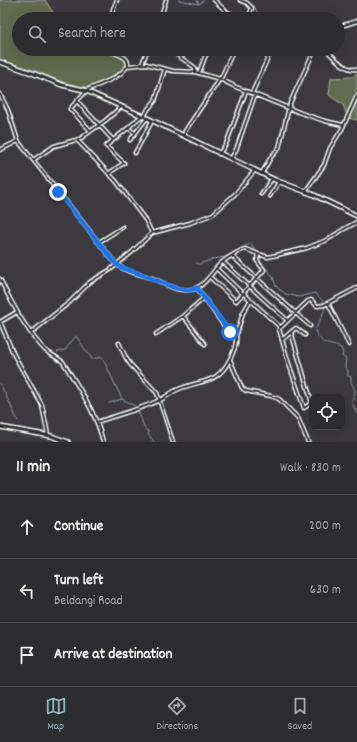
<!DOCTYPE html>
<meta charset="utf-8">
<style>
body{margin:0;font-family:Dekko,sans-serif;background:#39383a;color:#f1f3f6}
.controls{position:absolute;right:12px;bottom:12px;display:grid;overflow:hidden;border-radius:8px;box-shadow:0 4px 16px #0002}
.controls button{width:36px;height:36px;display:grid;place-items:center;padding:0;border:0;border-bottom:1px solid #48484a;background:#2d2c2e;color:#f1f3f6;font:20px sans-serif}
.stop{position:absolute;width:12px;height:12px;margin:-9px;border:3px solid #1a73e8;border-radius:50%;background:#fff}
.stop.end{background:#1a73e8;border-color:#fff;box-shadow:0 1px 4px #0008}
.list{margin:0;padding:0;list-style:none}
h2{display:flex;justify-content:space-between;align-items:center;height:52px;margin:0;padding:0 16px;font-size:17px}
h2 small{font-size:13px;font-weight:400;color:#a7a7aa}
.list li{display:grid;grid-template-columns:26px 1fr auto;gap:12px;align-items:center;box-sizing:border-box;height:64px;padding:0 16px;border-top:1px solid #48484a}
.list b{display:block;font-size:15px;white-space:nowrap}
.list p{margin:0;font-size:13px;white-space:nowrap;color:#a7a7aa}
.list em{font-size:13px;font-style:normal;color:#a7a7aa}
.icon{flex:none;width:22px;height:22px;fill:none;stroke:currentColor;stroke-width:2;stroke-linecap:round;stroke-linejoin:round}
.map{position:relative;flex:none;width:357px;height:442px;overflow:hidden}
.search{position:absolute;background:#2d2c2e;box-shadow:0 4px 16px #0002;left:12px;right:12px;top:12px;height:44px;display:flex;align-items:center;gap:10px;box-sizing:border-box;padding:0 14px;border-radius:22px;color:#a7a7aa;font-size:15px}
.sheet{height:244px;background:#2d2c2e}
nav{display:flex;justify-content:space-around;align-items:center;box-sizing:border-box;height:56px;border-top:1px solid #48484a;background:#2d2c2e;font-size:11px;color:#a7a7aa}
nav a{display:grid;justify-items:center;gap:2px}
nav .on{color:#8bbbb9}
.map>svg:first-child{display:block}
.green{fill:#626a50;stroke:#b0b4a8}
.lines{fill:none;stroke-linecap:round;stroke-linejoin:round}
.stream{stroke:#93a0a9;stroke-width:1}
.minor-casing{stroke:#fff;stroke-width:5}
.tertiary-casing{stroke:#fff;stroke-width:6}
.minor{stroke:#2a2d2e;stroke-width:2}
.tertiary{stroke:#2a2d2e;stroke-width:3}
.route{stroke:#1a73e8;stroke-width:5}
</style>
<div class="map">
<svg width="357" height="442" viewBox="0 0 357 442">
<rect width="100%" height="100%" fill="#3c3a3e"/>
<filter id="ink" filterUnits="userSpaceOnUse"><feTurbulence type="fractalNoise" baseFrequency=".025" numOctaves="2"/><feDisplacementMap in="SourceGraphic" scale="8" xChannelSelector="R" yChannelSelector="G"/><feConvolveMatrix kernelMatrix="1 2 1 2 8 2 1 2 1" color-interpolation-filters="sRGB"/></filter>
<g filter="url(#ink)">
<!-- green -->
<path class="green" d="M0,0H45L57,19H19V49H103L125,60L128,63L125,69L118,75L95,86L83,87L70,85L28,68L0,60Z
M357,73V120L348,118L343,105L329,95L331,78L352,77Z"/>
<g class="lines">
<!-- stream -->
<path class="stream" d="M179,0L199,4L204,0
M197,0L199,4
M243,0L254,6L261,19
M196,263L199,264L211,260L212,259L226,257L251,243L253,248L259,253L261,262L273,277L276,286L279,289L286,294L299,297L315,293C317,296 323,300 324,303C327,311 317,324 315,331C324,348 328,342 341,348L343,353L342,356L346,359L345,367L348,371V376L351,377C350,383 355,387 355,393L353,396L355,399L352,400V402L357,414
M57,352L65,350L76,336L92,359L102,357L122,399
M0,383L18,421
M109,403L122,399L135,406
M138,411L145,429L149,432L148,434L154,442"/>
<!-- minor casing -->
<g class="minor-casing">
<path id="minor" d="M214,0L226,11L240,19
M240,0L247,3L252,8L248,19
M112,19L113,9L117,0
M160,19L166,0
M338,27L357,21
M110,49V51C118,55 129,56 128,66
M168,49L193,66L195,68V72
M325,49C334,57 345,71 357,69
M142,64L148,49
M199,73L205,57L208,52
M85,91L110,80L120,74L128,66L146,64L173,71L195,72L220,79L236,87L301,113L325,121L343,125
M86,91L77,101L113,140
M252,93L272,49
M0,94L8,110L18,141L115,263C124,272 140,274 152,278C160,281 168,287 177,289C201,294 206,280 219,265C225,259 234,254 242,250L245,249L258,254L268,257L307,248L327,240L344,229L357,222
M77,101L70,109L91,131
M144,117L148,109L155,101L165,69
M135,133L128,128L141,116
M184,136L185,131L222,76L234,49
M77,140L116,181L146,221L152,233
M130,140L147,118
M0,150L18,141
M135,153L152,121
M219,154L226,144L246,91
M231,159L236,150L255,95
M33,160L54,146L80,139L106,120L121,107
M262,173L271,157L279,148L290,103L315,49
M109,174L112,171L124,163L106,146L128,128
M305,192L324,165L330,148L342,129L357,96
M261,194L272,179
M270,196L279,182
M99,242L123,227
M258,254L257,261L264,270L245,291L244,294L280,327
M232,256L310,326
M223,262L287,320
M217,269L243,294
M211,278L236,301L243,294
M0,279C11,302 27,332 45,350C51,355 57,357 63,362C79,388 96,412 103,442
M328,303L349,345
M17,312L0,322L14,355L42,405L48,435
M183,316L205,344
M32,332L70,302L90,282L110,270L132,252L152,233L190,223L213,214L236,193L255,170
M156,334L183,316L204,298
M305,335L296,328L291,332L312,403L304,408L288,361L279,329L308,301L311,300L317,306L324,305L357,288
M236,336L243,313L250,301
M282,340L291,332
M119,343L126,358L130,364L157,393L173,442
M230,360L242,388L246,391L271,396L279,399L298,418L308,442
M97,422C117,415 138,410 158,401C165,398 171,392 179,389C203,379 218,385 231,357C234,351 237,343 236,336L227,330L197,288"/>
</g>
<!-- tertiary casing -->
<g class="tertiary-casing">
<path id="tertiary" d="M0,62L32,73L62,85L84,90L147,118L275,180L312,194L357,216
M0,427L51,436L68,442"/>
</g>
<!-- minor -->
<use href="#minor" class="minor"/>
<!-- tertiary -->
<use href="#tertiary" class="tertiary"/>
</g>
</g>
<g class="lines" filter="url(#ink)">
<!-- route -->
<path class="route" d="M58,192L116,264L122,268L138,273L176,288L188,290L197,288L230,332"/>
</g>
</svg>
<div class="controls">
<button><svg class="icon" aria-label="locate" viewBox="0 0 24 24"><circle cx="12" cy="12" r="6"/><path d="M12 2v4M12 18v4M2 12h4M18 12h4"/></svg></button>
</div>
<div class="stop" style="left:230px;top:332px"></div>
<div class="stop end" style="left:58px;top:192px"></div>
<div class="search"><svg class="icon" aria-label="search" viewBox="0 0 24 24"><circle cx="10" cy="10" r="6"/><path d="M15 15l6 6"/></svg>Search here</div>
</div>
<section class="sheet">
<h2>11 min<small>Walk · 830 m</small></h2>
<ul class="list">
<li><svg class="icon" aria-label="ahead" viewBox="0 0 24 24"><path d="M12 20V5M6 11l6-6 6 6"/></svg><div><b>Continue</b></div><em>200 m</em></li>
<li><svg class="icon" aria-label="left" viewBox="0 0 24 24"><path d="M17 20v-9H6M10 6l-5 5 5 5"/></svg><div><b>Turn left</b><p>Beldangi Road</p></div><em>630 m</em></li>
<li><svg class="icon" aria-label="arrive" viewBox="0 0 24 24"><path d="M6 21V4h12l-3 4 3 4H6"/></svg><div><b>Arrive at destination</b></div></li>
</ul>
</section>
<nav>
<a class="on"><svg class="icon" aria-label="map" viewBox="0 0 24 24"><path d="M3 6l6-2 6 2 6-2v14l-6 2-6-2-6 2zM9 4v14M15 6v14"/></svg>Map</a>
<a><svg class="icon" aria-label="directions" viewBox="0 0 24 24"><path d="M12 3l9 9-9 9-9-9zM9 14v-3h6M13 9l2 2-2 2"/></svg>Directions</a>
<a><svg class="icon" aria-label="saved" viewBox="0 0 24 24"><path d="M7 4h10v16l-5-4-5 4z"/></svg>Saved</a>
</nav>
